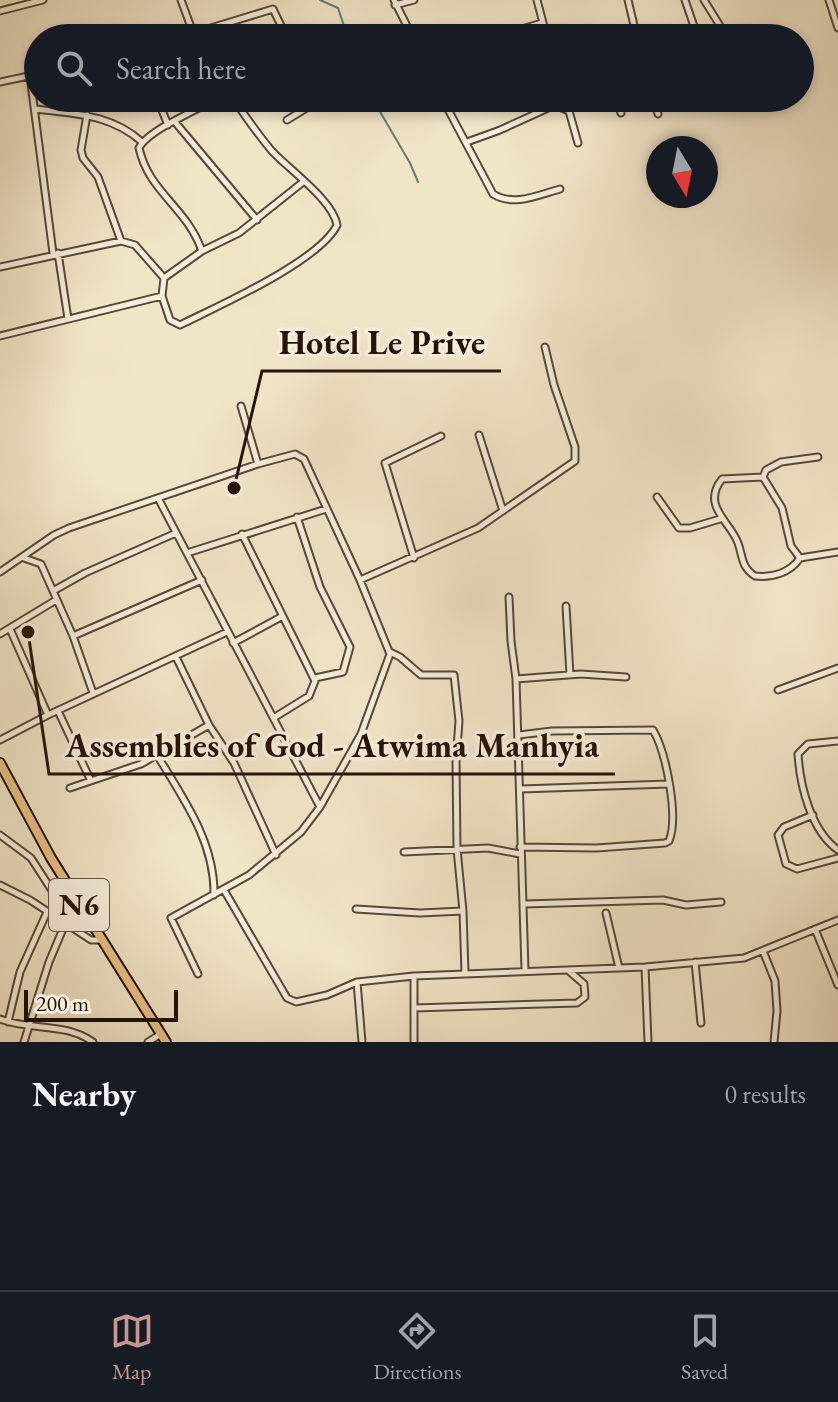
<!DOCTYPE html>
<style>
body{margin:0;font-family:"EB Garamond",serif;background:#242831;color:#f1f3f6}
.compass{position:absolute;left:646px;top:136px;width:72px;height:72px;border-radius:50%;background:#171b24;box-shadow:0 4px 12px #0003;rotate:170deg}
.scale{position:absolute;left:24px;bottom:20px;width:154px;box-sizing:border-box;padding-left:8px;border:4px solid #241307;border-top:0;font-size:22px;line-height:28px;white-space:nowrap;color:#241307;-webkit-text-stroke:6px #f6eedb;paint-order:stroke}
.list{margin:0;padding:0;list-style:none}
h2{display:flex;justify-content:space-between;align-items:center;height:104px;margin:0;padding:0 32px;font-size:34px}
h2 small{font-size:26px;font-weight:400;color:#9ea1a6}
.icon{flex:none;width:44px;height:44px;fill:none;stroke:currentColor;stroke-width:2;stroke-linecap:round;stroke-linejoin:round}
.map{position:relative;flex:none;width:838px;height:1042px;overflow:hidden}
.search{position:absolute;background:#171b24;box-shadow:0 4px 12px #0003;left:24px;right:24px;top:24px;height:88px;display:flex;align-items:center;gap:20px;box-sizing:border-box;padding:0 28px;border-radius:44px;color:#9ea1a6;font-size:30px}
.sheet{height:248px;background:#171b24}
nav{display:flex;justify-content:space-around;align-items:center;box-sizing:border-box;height:112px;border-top:2px solid #363941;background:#171b24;font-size:22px;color:#9ea1a6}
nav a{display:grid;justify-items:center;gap:4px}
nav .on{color:#c59692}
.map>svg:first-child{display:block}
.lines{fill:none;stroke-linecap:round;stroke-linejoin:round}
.stream{stroke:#6b7a71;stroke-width:2}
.minor-casing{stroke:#574837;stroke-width:9}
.primary-casing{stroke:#241307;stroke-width:12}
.minor{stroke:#f6eedb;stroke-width:5}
.primary{stroke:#e8c284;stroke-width:8}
.labels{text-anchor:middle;stroke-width:7;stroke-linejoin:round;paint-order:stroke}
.shield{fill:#f6eedb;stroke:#635547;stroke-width:2}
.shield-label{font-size:30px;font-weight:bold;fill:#241307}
.leader{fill:none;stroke:#241307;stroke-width:3}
.callout-dot{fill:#241307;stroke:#f6eedb;stroke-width:3}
.callout-label{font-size:34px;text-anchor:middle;font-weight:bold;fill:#241307;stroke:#f6eedb;stroke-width:7;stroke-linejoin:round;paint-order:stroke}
</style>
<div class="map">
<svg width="838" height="1042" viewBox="0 0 838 1042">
<rect width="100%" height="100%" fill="#f1e5c8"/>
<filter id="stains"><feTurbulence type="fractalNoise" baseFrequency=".0025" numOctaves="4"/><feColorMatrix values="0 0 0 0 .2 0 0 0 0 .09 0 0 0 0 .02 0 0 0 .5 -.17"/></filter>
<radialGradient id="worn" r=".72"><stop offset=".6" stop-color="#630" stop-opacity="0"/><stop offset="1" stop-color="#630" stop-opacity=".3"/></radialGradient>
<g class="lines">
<!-- stream -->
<path class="stream" d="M320,0L338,8L348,38
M372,98L410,163L418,182"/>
<!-- minor casing -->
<g class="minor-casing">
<path id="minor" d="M181,0L195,38
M394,0L413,38
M537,0L547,38
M628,0L637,38
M685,0L698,38
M704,0L722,29
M829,0L838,28
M395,5L414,0
M0,11L43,0
M178,38L273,9L287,38
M492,38L542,23
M600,38L635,28
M702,38L723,30L742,38
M30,76L53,253
M0,82L38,74
M157,98L168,125
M233,98C245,116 257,133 271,150C288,169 333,200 337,225C320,261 218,306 180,325L170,320L162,296L164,278L202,251L239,233L303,182
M442,98L493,194C514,207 538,195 560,189
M617,98L621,113
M653,98L658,114
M35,109C75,114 111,114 142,142
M87,115L81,150L83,158L98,177L121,241
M287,120L323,98
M175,122L257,220
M467,142L500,130L555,105L569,111L578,143
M202,251C186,206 149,193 139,148C148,130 199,109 218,98
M58,253L68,319
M0,267L121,241L135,245L164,278
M0,336L162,296
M241,406L258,464
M479,435L503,511
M763,477L722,479C701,506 730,521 738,543C743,557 741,567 755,576C772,578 790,573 800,558
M763,477L782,508L791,546L800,558L838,552
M763,477L766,470L781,462L818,457
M657,497L679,528H690L720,519
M158,498L320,807
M297,517L320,587L350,647L343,672L315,678
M242,534L315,681L309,696L275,717
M187,553L326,509
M24,558L41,564L73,636L93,693
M414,558L385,463L441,436
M0,572L54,535L69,528L258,464L295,454L304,459L360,580L390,654L361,734L320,807L301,832L249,875L171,918L198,974
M360,580L478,528L575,461V447L554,385L545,347
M53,591L85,573L176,533
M509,597L511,641L516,679L525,970
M566,606L570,675
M10,629L48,715
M0,634L56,600
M73,636L202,580
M233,643L281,617
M390,652L400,657L421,675H454L459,721L456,761L457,849L463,911L465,973
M176,657L209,725L234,763L276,855
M516,679L581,674L626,677
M778,690L838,668
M58,711L90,779
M519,735L552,731L653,730C666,752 679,817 669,841L665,843L597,848L520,847
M0,740L48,715L227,632
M838,741L808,744L798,754C800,786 811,831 838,850
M157,755C183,798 215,842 214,895
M70,788L141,764L209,725
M521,789L668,784
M813,815L784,827L778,835L786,864L797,869L838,858
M0,835L31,858L60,903
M404,852L488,848L520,854
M0,885L30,900L91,940H102
M224,890L287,998L296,1002L327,995L357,982L414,976L645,967L744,958L838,920
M524,904L663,900L686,905L721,902
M356,909L420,913L463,911
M606,913L619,968
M815,929L838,985
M763,951L775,981L777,1011L774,1042
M695,962L701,1023
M645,967L648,1042
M414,976V1042
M357,982L362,1042
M414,1008L577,1003L585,997L584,984L569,971
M0,1019C31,1031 65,1022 93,1042
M8,1022L20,972L47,912
M24,1042L49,962L65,924
M148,1042L161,1034"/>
</g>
<!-- primary casing -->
<g class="primary-casing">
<path id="primary" d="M0,763L51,858L166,1042"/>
</g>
<!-- minor -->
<use href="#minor" class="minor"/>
<!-- primary -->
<use href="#primary" class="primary"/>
</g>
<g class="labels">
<!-- shield labels -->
<rect class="shield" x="49" y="879" width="60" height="52" rx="6"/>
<g class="shield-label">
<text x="79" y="915">N6</text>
</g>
</g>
<!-- callouts -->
<path class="leader" d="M234 488L262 371H501M28 632L49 774H615"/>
<g class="callout-dot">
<circle cx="234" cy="488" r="8"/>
<circle cx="28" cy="632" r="8"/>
</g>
<g class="callout-label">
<text x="382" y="354">Hotel Le Prive</text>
<text x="332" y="757">Assemblies of God - Atwima Manhyia</text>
</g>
<rect width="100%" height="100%" filter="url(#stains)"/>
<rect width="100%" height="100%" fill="url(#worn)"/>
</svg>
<svg class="compass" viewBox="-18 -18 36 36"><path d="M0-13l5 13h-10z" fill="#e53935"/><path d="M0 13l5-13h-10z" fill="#9ea1a6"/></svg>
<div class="scale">200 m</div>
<div class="search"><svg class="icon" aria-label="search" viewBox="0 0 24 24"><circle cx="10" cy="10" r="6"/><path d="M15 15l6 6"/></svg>Search here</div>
</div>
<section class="sheet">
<h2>Nearby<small>0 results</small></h2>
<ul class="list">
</ul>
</section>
<nav>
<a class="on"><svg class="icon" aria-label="map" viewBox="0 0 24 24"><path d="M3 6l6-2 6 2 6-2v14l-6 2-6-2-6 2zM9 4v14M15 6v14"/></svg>Map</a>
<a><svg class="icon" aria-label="directions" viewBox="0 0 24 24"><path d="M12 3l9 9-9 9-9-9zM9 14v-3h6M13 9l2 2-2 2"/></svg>Directions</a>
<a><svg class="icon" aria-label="saved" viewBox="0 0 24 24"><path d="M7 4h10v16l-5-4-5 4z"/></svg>Saved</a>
</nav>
